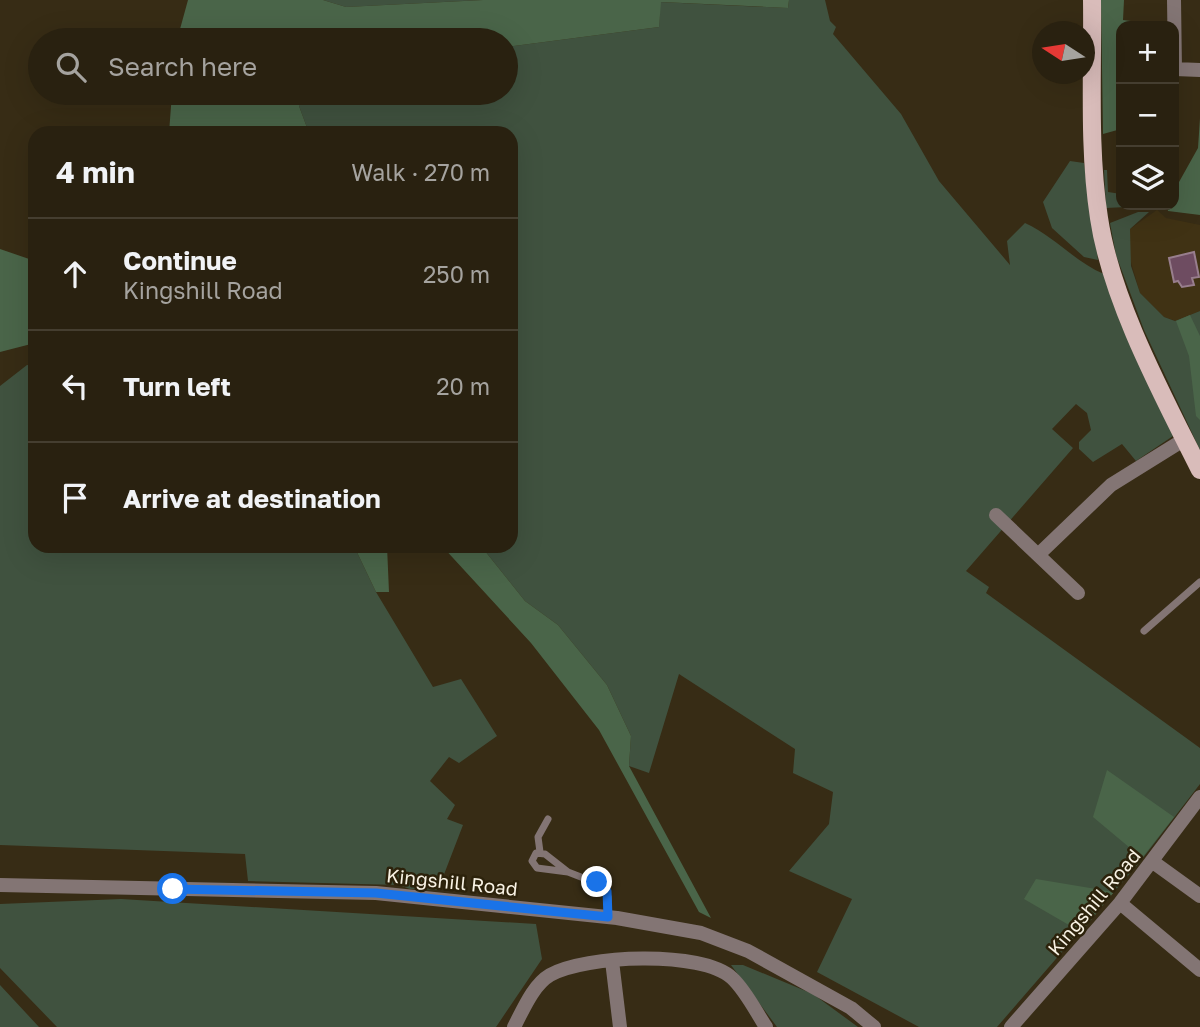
<!DOCTYPE html>
<meta charset="utf-8">
<style>
body{margin:0;font-family:"Golos Text",sans-serif;background:#312919;color:#f1f3f6}
.controls{position:absolute;right:21px;top:21px;display:grid;overflow:hidden;border-radius:14px;box-shadow:0 7px 28px #0002}
.controls button{width:63px;height:63px;display:grid;place-items:center;padding:0;border:0;border-bottom:2px solid #453e30;background:#292110;color:#f1f3f6;font:35px sans-serif}
.compass{position:absolute;left:1032px;top:21px;width:63px;height:63px;border-radius:50%;background:#292110;box-shadow:0 7px 28px #0002;rotate:282deg}
.stop{position:absolute;width:21px;height:21px;margin:-16px;border:5px solid #1a73e8;border-radius:50%;background:#fff}
.stop.end{background:#1a73e8;border-color:#fff;box-shadow:0 2px 7px #0008}
.list{margin:0;padding:0;list-style:none}
h2{display:flex;justify-content:space-between;align-items:center;height:91px;margin:0;padding:0 28px;font-size:30px}
h2 small{font-size:23px;font-weight:400;color:#a5a39f}
.list li{display:grid;grid-template-columns:46px 1fr auto;gap:21px;align-items:center;box-sizing:border-box;height:112px;padding:0 28px;border-top:2px solid #453e30}
.list b{display:block;font-size:26px;white-space:nowrap}
.list p{margin:0;font-size:23px;white-space:nowrap;color:#a5a39f}
.list em{font-size:23px;font-style:normal;color:#a5a39f}
.icon{flex:none;width:38px;height:38px;fill:none;stroke:currentColor;stroke-width:2;stroke-linecap:round;stroke-linejoin:round}
.map{position:relative;flex:none;width:1200px;height:1027px;overflow:hidden}
.search{position:absolute;background:#292110;box-shadow:0 7px 28px #0002;left:28px;top:28px;width:490px;height:77px;display:flex;align-items:center;gap:18px;box-sizing:border-box;padding:0 24px;border-radius:38px;color:#a5a39f;font-size:26px}
.panel{position:absolute;background:#292110;box-shadow:0 7px 28px #0002;left:28px;top:126px;width:490px;height:427px;border-radius:21px}
.map>svg:first-child{display:block}
.built{fill:#403214}
.green{fill:#40523f}
.forest{fill:#4a6549}
.building{fill:#6e4c61;stroke:#987e8d;stroke-width:2}
.lines{fill:none;stroke-linecap:round;stroke-linejoin:round}
.service{stroke:#837574;stroke-width:7}
.minor{stroke:#837574;stroke-width:14}
.primary{stroke:#d9bcba;stroke-width:18}
.route{stroke:#1a73e8;stroke-width:9}
.labels{text-anchor:middle;stroke-width:5;stroke-linejoin:round;paint-order:stroke}
.street-label{font-size:19px;fill:#f8f2e4;stroke:#2c220b}
</style>
<div class="map">
<svg width="1200" height="1027" viewBox="0 0 1200 1027">
<rect width="100%" height="100%" fill="#372c15"/>
<!-- built -->
<path class="built" d="M1157,210L1166,218L1200,225V311L1176,321L1164,317L1140,293L1129,255L1130,229Z"/>
<!-- green -->
<path class="green" d="M323,0H483L346,7Z
M789,0H825L830,21L836,27L833,34L901,114L939,181L1010,265L1007,241L1025,223C1054,236 1075,262 1104,274L1121,324L1173,436L1136,461L1122,444L1093,462L1079,449V442L1091,430L1087,413L1076,404L1052,429L1073,448L966,571L989,587L986,593L1200,748V784L1139,863L997,1027H919L817,972L852,899L789,871L829,824L833,792L793,773L795,749L679,674L649,773L629,766L631,736L607,685L558,625L525,601L481,546H511V133H309L299,106V93H506V47L659,27L660,2L788,8Z
M1070,161L1084,163L1098,260L1084,257L1052,228L1043,202Z
M1104,170H1107L1108,192L1121,194V205L1126,207L1106,208Z
M1138,212H1149L1130,229L1131,266L1140,293L1164,317L1175,321L1200,311V450L1144,330L1116,255L1110,223Z
M27,365L35,366V546H241L243,551L250,546H354L376,592L433,687L461,679L497,736L459,763L449,757L430,781L455,805L447,819L463,825L438,890L410,889L399,885L248,881L245,854L0,845V386Z
M121,899L536,924L542,959L496,1027H57L0,968V904Z
M731,965H743L813,994L858,1027H777Z
M0,985L39,1027H0Z"/>
<!-- forest -->
<path class="forest" d="M188,0H323L346,7L483,0H789L788,8L661,2L659,27L506,47V40H177Z
M1101,0H1124L1123,20L1131,21V26H1121V129L1103,134Z
M172,93H299V106L309,133H169Z
M1200,118V215L1168,211L1167,205H1174V191L1198,148Z
M0,249L35,261V343L0,352Z
M1190,315L1200,336V420L1196,416L1189,356L1176,321Z
M354,546H387L389,592H376Z
M442,546H481L525,601L558,625L607,685L631,736L629,766L711,918L699,912L599,730L531,643Z
M1107,770L1174,817L1142,858L1093,817Z
M1036,879L1114,892L1081,932L1024,899Z"/>
<!-- building -->
<path class="building" d="M1194,252L1199,277L1192,278L1194,285L1182,287L1178,281L1174,282L1169,258Z"/>
<g class="lines">
<!-- service -->
<path class="service" d="M1144,631L1200,582
M540,852L538,837L548,819
M568,872L545,854L536,853L532,861L537,868L568,872L604,886L608,897V917"/>
<!-- minor -->
<path class="minor" d="M1174,0L1175,69L1200,70
M996,515L1038,555L1111,485L1185,439
M1038,555L1078,593
M1153,862L1200,896
M0,885L376,893L617,918L701,933L748,951L851,1008L874,1027
M1120,903L1200,970
M612,961L620,1027
M514,1027C523,1010 533,985 550,975C585,955 702,950 732,978C746,991 756,1012 766,1027
M1011,1027L1120,903L1200,797"/>
<!-- primary -->
<path class="primary" d="M1092,0C1093,72 1088,147 1099,218C1111,300 1163,396 1200,470"/>
</g>
<g class="lines">
<!-- route -->
<path class="route" d="M173,889L376,893L608,917L607,891L597,882"/>
</g>
<g class="labels">
<!-- street labels -->
<g class="street-label">
<text transform="translate(452 882) rotate(6)" y="7">Kingshill Road</text>
<text transform="translate(1094 902) rotate(-50)" y="7">Kingshill Road</text>
</g>
</g>
</svg>
<div class="controls">
<button>+</button>
<button>−</button>
<button><svg class="icon" aria-label="layers" viewBox="0 0 24 24"><path d="M12 4l9 5-9 5-9-5zM3 14l9 5 9-5"/></svg></button>
</div>
<svg class="compass" viewBox="-18 -18 36 36"><path d="M0-13l5 13h-10z" fill="#e53935"/><path d="M0 13l5-13h-10z" fill="#a5a39f"/></svg>
<div class="stop" style="left:173px;top:889px"></div>
<div class="stop end" style="left:597px;top:882px"></div>
<div class="search"><svg class="icon" aria-label="search" viewBox="0 0 24 24"><circle cx="10" cy="10" r="6"/><path d="M15 15l6 6"/></svg>Search here</div>
<section class="panel">
<h2>4 min<small>Walk · 270 m</small></h2>
<ul class="list">
<li><svg class="icon" aria-label="ahead" viewBox="0 0 24 24"><path d="M12 20V5M6 11l6-6 6 6"/></svg><div><b>Continue</b><p>Kingshill Road</p></div><em>250 m</em></li>
<li><svg class="icon" aria-label="left" viewBox="0 0 24 24"><path d="M17 20v-9H6M10 6l-5 5 5 5"/></svg><div><b>Turn left</b></div><em>20 m</em></li>
<li><svg class="icon" aria-label="arrive" viewBox="0 0 24 24"><path d="M6 21V4h12l-3 4 3 4H6"/></svg><div><b>Arrive at destination</b></div></li>
</ul>
</section>
</div>
